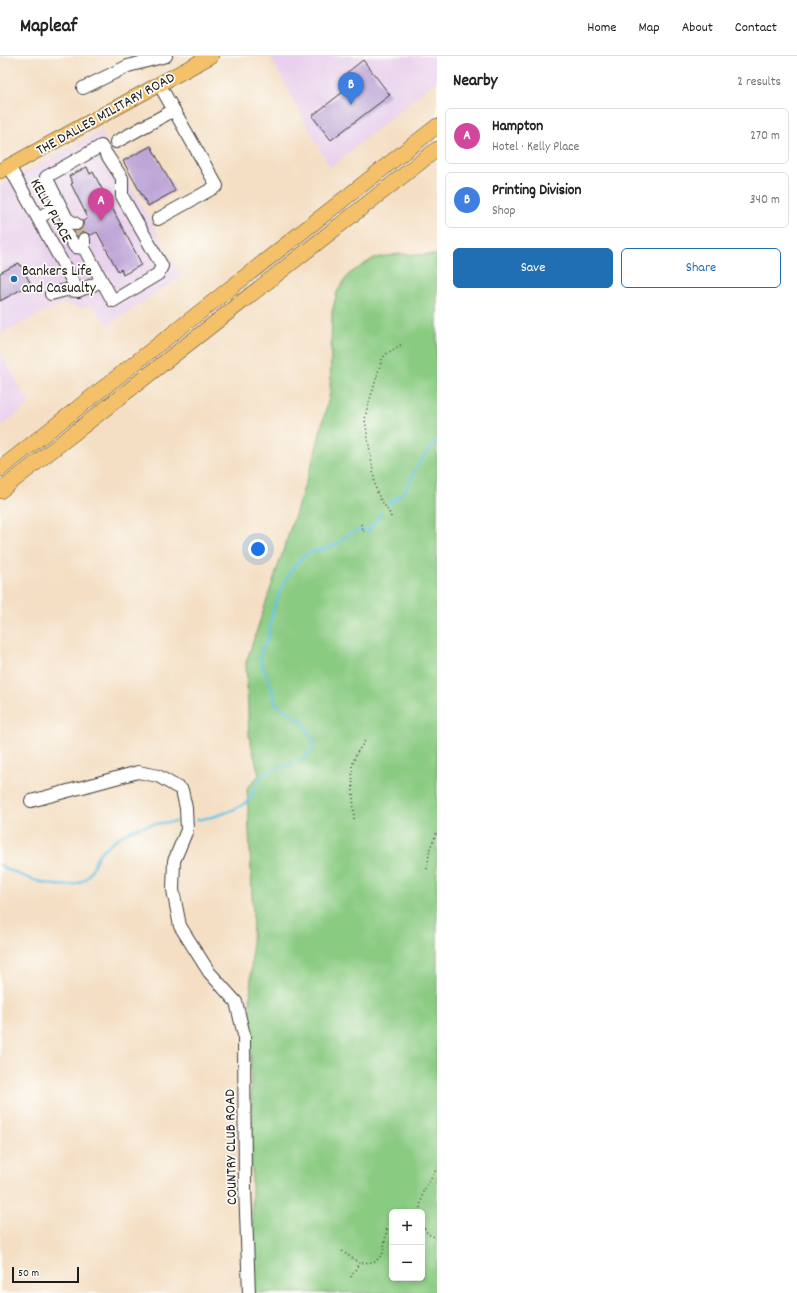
<!DOCTYPE html>
<meta charset="utf-8">
<style>
body{margin:0;font-family:Dekko,sans-serif;background:#f6f6f6;color:#222}
.controls{position:absolute;right:12px;bottom:12px;display:grid;overflow:hidden;border-radius:6px;box-shadow:0 2px 6px #0003}
.controls button{width:36px;height:36px;display:grid;place-items:center;padding:0;border:0;border-bottom:1px solid #e0e0e0;background:#fff;color:#222;font:20px sans-serif}
.scale{position:absolute;left:12px;bottom:10px;width:67px;box-sizing:border-box;padding-left:4px;border:2px solid #1c1c1c;border-top:0;font-size:11px;line-height:14px;white-space:nowrap;color:#1c1c1c;-webkit-text-stroke:3px #fdfcf7;paint-order:stroke}
.you{position:absolute;left:258px;top:493px;width:14px;height:14px;margin:-10px;border:3px solid #fff;border-radius:50%;background:#1a73e8;box-shadow:0 0 0 6px #1a73e833}
.badge{display:grid;place-items:center;width:26px;height:26px;border-radius:50%;background:#1f6fb2;color:#fff;font-size:13px;font-weight:700}
.pin{position:absolute;translate:-50% -33px;filter:drop-shadow(0 1px 2px #0008)}
.pin::after{content:'';position:absolute;top:21px;width:14px;height:12px;background:inherit;clip-path:polygon(0 0,100% 0,50% 100%)}
.list{margin:0;padding:0;list-style:none}
h2{display:flex;justify-content:space-between;align-items:center;height:52px;margin:0;padding:0 16px;font-size:17px}
h2 small{font-size:13px;font-weight:400;color:#767676}
.list li{display:grid;grid-template-columns:26px 1fr auto;gap:12px;align-items:center;box-sizing:border-box;height:56px;margin:0 8px 8px;padding:0 8px;border:1px solid #e0e0e0;border-radius:6px}
.list b{display:block;font-size:15px;white-space:nowrap}
.list p{margin:0;font-size:13px;white-space:nowrap;color:#767676}
.list em{font-size:13px;font-style:normal;color:#767676}
.actions{display:flex;gap:8px;padding:12px 16px}
.actions a{flex:1;padding:9px 0;border:1px solid #1f6fb2;border-radius:6px;text-align:center;font-size:14px;color:#1f6fb2}
.actions .main{background:#1f6fb2;color:#fff}
.map{position:relative;flex:none;width:437px;height:1237px;overflow:hidden}
header{display:flex;align-items:center;gap:24px;box-sizing:border-box;height:56px;padding:0 20px;background:#fff;border-bottom:1px solid #e0e0e0}
header strong{font-size:19px}
nav{display:flex;gap:22px;margin-inline-start:auto;font-size:14px}
main{display:flex}
aside{flex:1;background:#fff}
.map>svg:first-child{display:block}
.built{fill:#e9d1ed}
.green{fill:#8acb82;stroke:#53744f;fill-rule:evenodd}
.lines{fill:none;stroke-linecap:round;stroke-linejoin:round}
.stream{stroke:#64c2e2;stroke-width:2.5}
.building{fill:#bda6d7}
.minor-tunnel{stroke:#c9b8a2;stroke-width:12;stroke-dasharray:12 6;stroke-linecap:butt}
.minor-casing{stroke:#3c3935;stroke-width:14}
.major-casing{stroke:#3c3935;stroke-width:16}
.path{stroke:#3c3935;stroke-width:1.5;stroke-dasharray:1 3;stroke-linecap:butt}
.minor{stroke:#fff;stroke-width:12}
.major{stroke:#f4c16a;stroke-width:15}
.poi-dot{fill:#1f6fb2;stroke:#fdfcf7;stroke-width:1.5}
.labels{text-anchor:middle;stroke-width:3.5;stroke-linejoin:round;paint-order:stroke}
.street-label{font-size:15px;fill:#1c1c1c;stroke:#fdfcf7}
.poi-label{font-size:15px;fill:#1c1c1c;stroke:#fdfcf7;text-anchor:start}
</style>
<header>
<strong>Mapleaf</strong>
<nav><a>Home</a><a>Map</a><a>About</a><a>Contact</a></nav>
</header>
<main>
<div class="map">
<svg width="437" height="1237" viewBox="0 0 437 1237">
<rect width="100%" height="100%" fill="#fdfcf7"/>
<filter id="ink" filterUnits="userSpaceOnUse"><feTurbulence type="fractalNoise" baseFrequency=".025" numOctaves="2"/><feDisplacementMap in="SourceGraphic" scale="8" xChannelSelector="R" yChannelSelector="G"/><feConvolveMatrix kernelMatrix="1 2 1 2 8 2 1 2 1" color-interpolation-filters="sRGB"/></filter>
<filter id="wash" filterUnits="userSpaceOnUse"><feTurbulence type="fractalNoise" baseFrequency=".012" numOctaves="4" result="noise"/><feDisplacementMap in="SourceGraphic" scale="16" xChannelSelector="R" yChannelSelector="G"/><feGaussianBlur stdDeviation="0.9" result="paint"/><feColorMatrix in="noise" values="0 0 0 0 0 0 0 0 0 0 0 0 0 0 0 0 0 1.4 0 .05"/><feComposite in="paint" operator="in"/></filter>
<g filter="url(#wash)">
<rect width="100%" height="100%" fill="#f4dfc4"/>
<!-- built -->
<path class="built" d="M270,0H437V24L330,112Z
M101,75L181,220L109,269L91,249L78,252L64,247L0,278V130Z
M0,296L30,348L0,371Z"/>
<!-- green -->
<path class="green" d="M400,198L437,199V1237H253L250,948L253,858L247,732L259,719L249,680L246,607L314,401L330,337L332,256L337,236L349,218L374,202ZM392,1156H422V1222H392Z"/>
<g class="lines">
<!-- stream -->
<path class="stream" d="M389,448L405,435L416,412L437,384
M197,764C211,762 242,754 250,742C257,733 254,724 266,717C280,708 314,708 314,686L302,665L277,649C273,644 274,638 272,632C269,622 259,609 260,598C261,592 267,588 268,582C271,571 271,559 275,549C280,534 290,513 301,502C310,493 325,495 335,489C345,482 359,469 369,475L382,456
M0,809C19,820 64,839 84,824C92,819 94,806 99,798C102,794 107,791 110,788C130,771 150,767 175,766"/>
</g>
<g id="blocks">
<!-- building -->
<path class="building" d="M363,4L390,39L331,84L312,60L352,29L344,19Z
M151,90L175,135L148,150L123,105Z
M87,111L90,118L93,116L139,203L141,209L123,219L121,213L118,215L97,176L91,179L84,176L77,180L74,175L80,174L83,171V165L88,162L71,128L73,127L69,120Z
M19,207L31,228L0,245V217Z"/>
</g>
</g>
<g filter="url(#ink)">
<use href="#blocks" fill-opacity="0" stroke="#3c3935" stroke-width="1"/>
<g class="lines">
<!-- minor-tunnel -->
<path class="minor-tunnel" d="M76,168L84,183"/>
<!-- minor casing -->
<g class="minor-casing">
<path id="minor" d="M83,32L128,10L166,0
M116,86L174,54
M9,110L78,235
M38,162L60,149
M67,163L64,172L75,191L84,192
M158,163L217,130L159,28
M76,168L67,163L46,121L101,90L122,122V140L162,210L158,218L113,245L84,192V183
M51,238L66,234L78,235L102,225
M31,745L138,716L158,720L182,734L186,752L187,774L174,805L173,834L180,870L209,916L236,946L244,979L245,1131L249,1237"/>
</g>
<!-- major casing -->
<g class="major-casing">
<path id="major" d="M0,115L211,0
M0,413L437,70
M0,435L437,93"/>
</g>
<!-- path -->
<path class="path" d="M391,461C388,452 380,445 376,434L365,364L366,357L382,303L386,298L402,288
M361,468L364,476
M354,763L352,710L356,698L365,685
M427,813L430,792L437,776
M419,1156L423,1136L437,1112
M422,1169L428,1178L437,1182
M342,1195L359,1207L375,1206L383,1197L387,1172
M351,1221L359,1207"/>
<!-- minor -->
<use href="#minor" class="minor"/>
<!-- major -->
<use href="#major" class="major"/>
</g>
</g>
<!-- markers -->
<circle class="poi-dot" cx="14" cy="223" r="4"/>
<g class="labels">
<!-- street labels -->
<g class="street-label">
<text transform="translate(105 57) rotate(-29)" y="5">THE DALLES MILITARY ROAD</text>
<text transform="translate(52 154) rotate(61)" y="5">KELLY PLACE</text>
<text transform="translate(230 1091) rotate(-91)" y="5">COUNTRY CLUB ROAD</text>
</g>
<!-- poi labels -->
<g class="poi-label">
<text x="22" y="219">Bankers Life<tspan x="22" dy="17">and Casualty</tspan></text>
</g>
</g>
</svg>
<div class="controls">
<button>+</button>
<button>−</button>
</div>
<div class="scale">50 m</div>
<div class="you"></div>
<div class="pin badge" style="left:101px;top:165px;background:#d1479c">A</div>
<div class="pin badge" style="left:351px;top:49px;background:#3f7fe0">B</div>
</div>
<aside>
<h2>Nearby<small>2 results</small></h2>
<ul class="list">
<li><span class="badge" style="background:#d1479c">A</span><div><b>Hampton</b><p>Hotel · Kelly Place</p></div><em>270 m</em></li>
<li><span class="badge" style="background:#3f7fe0">B</span><div><b>Printing Division</b><p>Shop</p></div><em>340 m</em></li>
</ul>
<div class="actions"><a class="main">Save</a><a>Share</a></div>
</aside>
</main>
